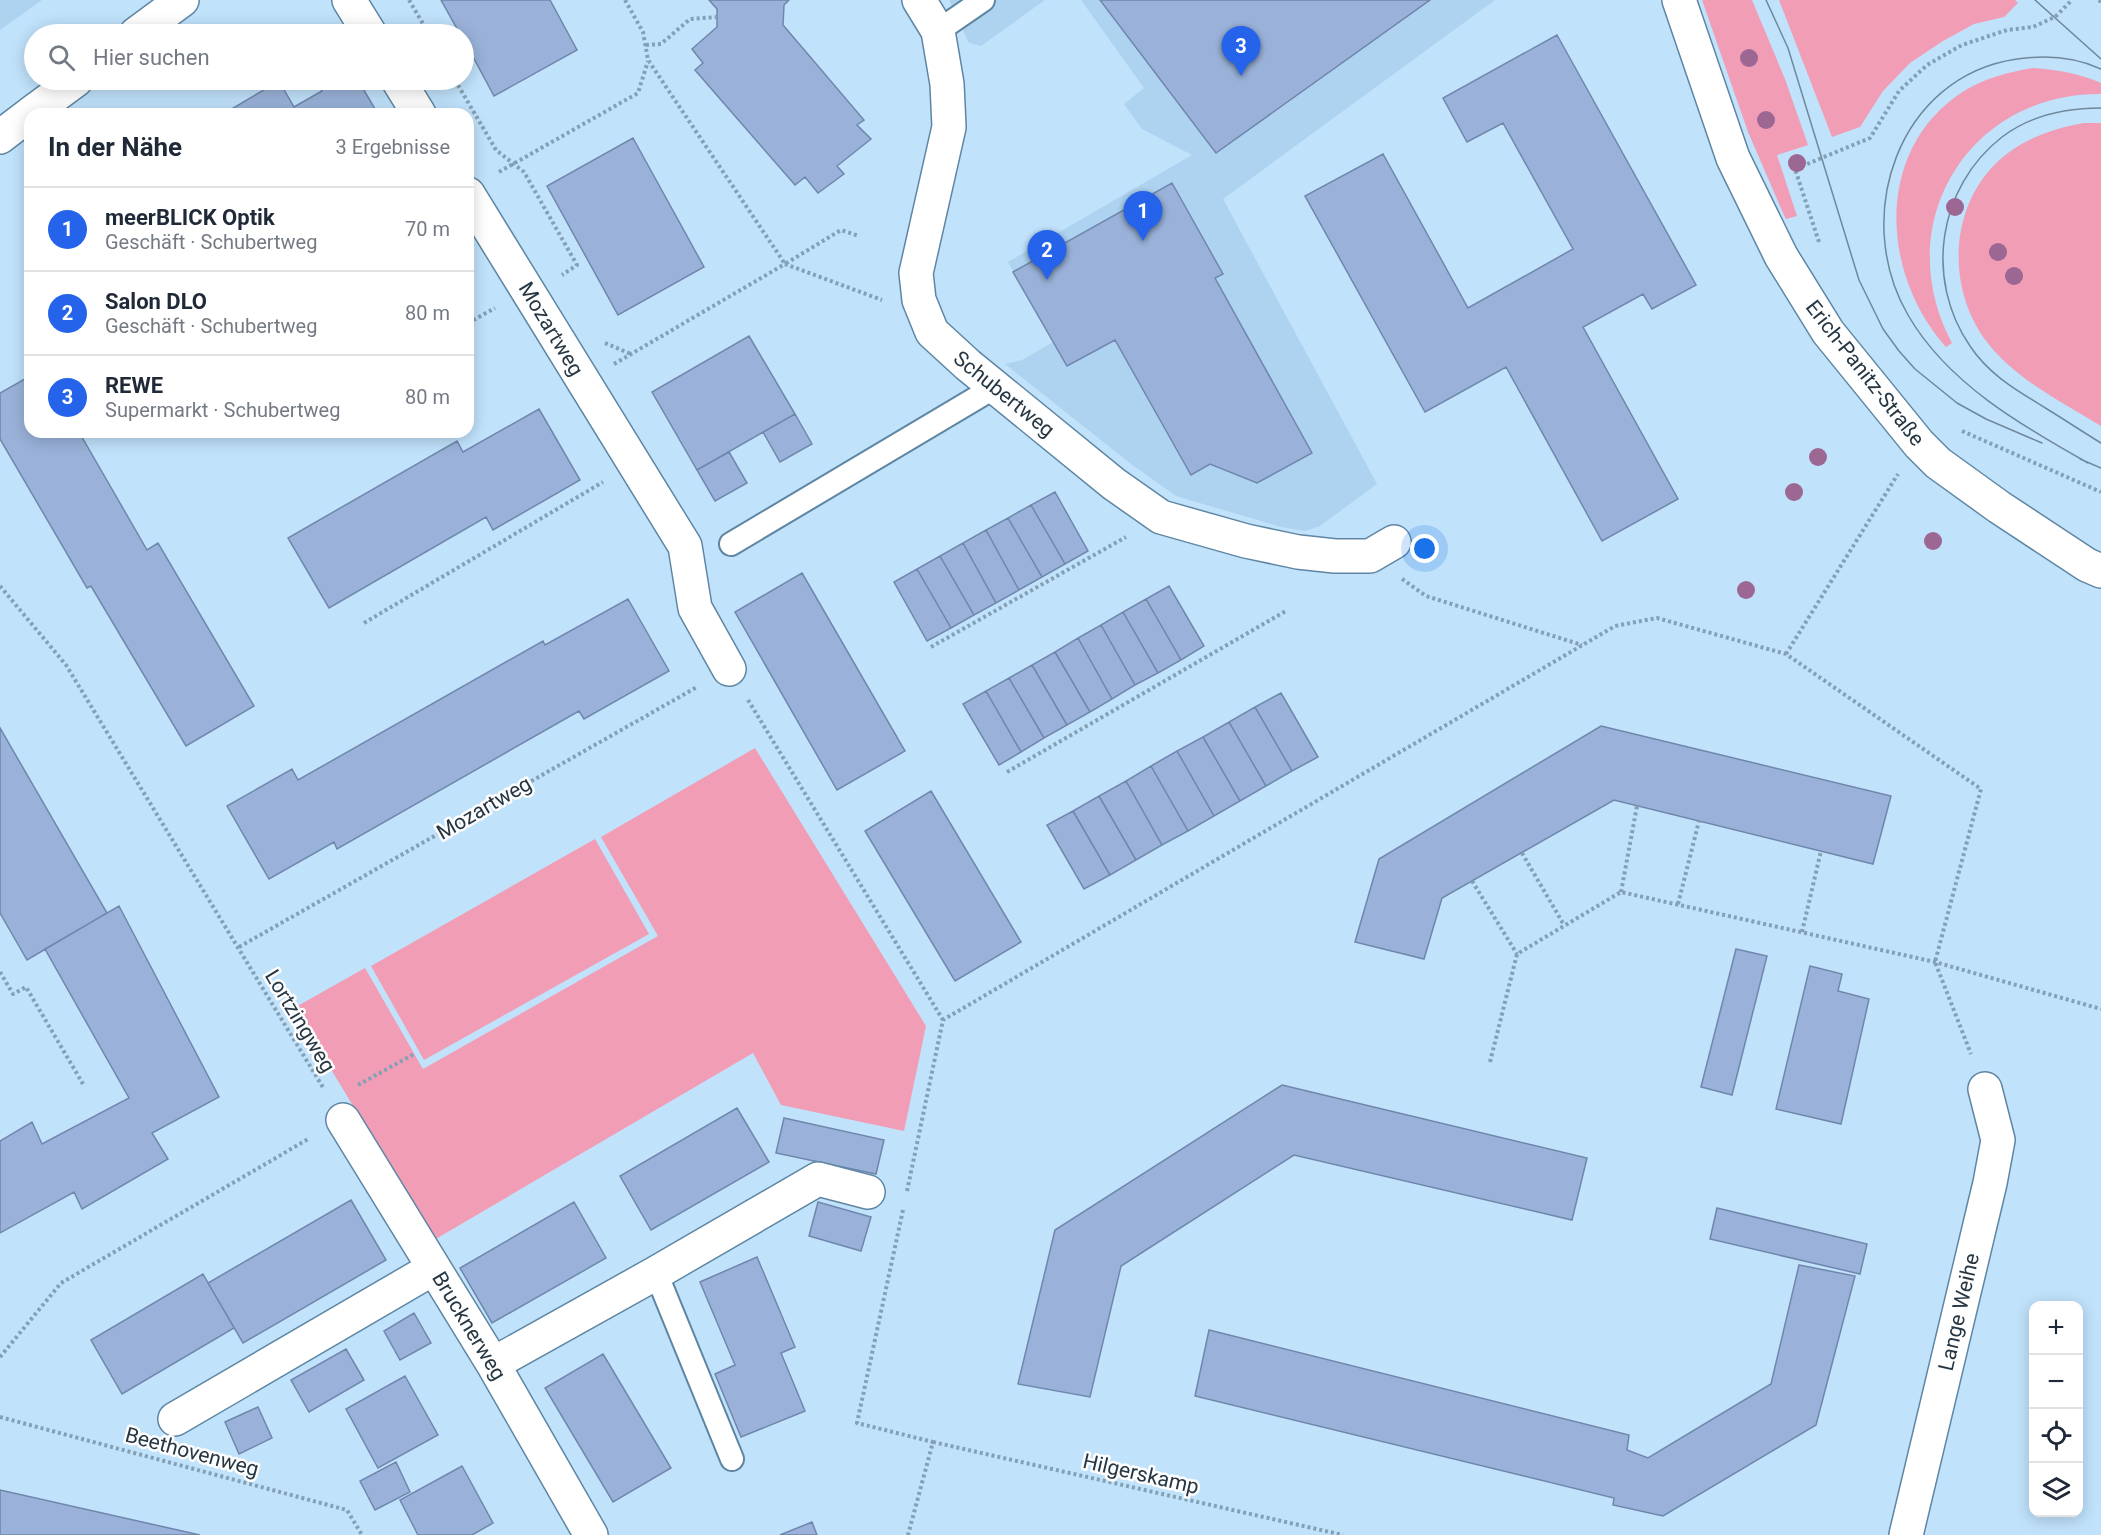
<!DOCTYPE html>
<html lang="de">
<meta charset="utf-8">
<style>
body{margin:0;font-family:Roboto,sans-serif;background:#f2f2f3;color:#1f2937}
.controls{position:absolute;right:18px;bottom:18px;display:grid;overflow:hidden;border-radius:12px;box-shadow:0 3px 15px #0003}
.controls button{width:54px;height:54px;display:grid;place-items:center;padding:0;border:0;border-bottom:2px solid #e0e1e3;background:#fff;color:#1f2937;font:30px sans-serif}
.you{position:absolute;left:1425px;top:549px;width:21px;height:21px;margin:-15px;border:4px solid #fff;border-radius:50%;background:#1a73e8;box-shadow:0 0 0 9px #1a73e833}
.badge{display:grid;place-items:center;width:39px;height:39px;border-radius:50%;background:#2563eb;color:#fff;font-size:20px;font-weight:700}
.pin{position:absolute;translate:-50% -50px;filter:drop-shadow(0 2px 3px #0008)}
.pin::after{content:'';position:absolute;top:32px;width:21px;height:18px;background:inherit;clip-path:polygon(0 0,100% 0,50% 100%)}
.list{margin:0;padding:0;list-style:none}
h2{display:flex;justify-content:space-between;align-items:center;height:78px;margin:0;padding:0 24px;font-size:26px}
h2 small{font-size:20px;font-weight:400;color:#747a83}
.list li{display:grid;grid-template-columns:39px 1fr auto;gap:18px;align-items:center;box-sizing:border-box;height:84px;padding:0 24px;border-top:2px solid #e0e1e3}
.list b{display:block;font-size:22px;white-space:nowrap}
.list p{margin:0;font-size:20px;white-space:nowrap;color:#747a83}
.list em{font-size:20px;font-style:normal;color:#747a83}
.icon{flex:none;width:33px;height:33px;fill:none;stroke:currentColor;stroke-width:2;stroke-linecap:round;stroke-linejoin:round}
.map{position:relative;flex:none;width:2101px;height:1535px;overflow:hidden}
.search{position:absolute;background:#fff;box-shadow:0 3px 15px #0003;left:24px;top:24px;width:450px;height:66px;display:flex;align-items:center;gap:15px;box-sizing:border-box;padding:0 21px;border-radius:33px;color:#747a83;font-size:22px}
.panel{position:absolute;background:#fff;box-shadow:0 3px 15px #0003;left:24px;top:108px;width:450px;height:330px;border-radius:18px}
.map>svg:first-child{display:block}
.built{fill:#add3f1}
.green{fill:#f29db6}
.building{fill:#9ab2d9;stroke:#7086ac;stroke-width:1.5}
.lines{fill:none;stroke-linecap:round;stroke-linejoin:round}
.lane-casing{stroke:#5e86a3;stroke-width:26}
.street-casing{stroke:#5e86a3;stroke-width:36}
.secondary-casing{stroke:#5e86a3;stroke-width:36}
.path{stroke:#84a0b4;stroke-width:4;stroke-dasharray:3 3;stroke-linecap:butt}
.lane{stroke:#fff;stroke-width:22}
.street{stroke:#fff;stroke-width:33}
.secondary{stroke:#fff;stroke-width:33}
.tram{stroke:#6f889a;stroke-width:1.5}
.tree{fill:#9d6794}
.labels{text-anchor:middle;stroke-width:5;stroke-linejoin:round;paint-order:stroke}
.street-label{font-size:21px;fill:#263743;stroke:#fefefe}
</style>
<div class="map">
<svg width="2101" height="1535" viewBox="0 0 2101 1535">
<rect width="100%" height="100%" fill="#c0e2fb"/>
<!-- built -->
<path class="built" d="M0,0H42L0,30Z
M949,0H1045L981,46L969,43Z
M1081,0H1495L1223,199L1377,484L1320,526L1305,531L1281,527L1176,496L1131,464L1005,364L1022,360L1053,342L1008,262L1192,155L1142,129L1124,104L1144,88Z"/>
<!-- green -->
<path class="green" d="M1702,0H1752L1785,79L1808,145L1777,155L1797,216L1786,219L1783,213L1748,132Z
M1779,0H2015L2018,3L2004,17L1974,24L1943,41L1910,63L1883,91L1860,127L1832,137Z
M2033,68C2058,70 2078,73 2101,83V94C1967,93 1889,226 1952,343L1946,347C1880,273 1874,148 1964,91C1985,78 2009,72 2033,68Z
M2084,123H2101V426C2062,402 2015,379 1987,342C1944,286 1949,197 2008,153C2031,136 2056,128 2084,123Z
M755,748L926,1026L904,1131L781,1105L753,1053L434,1240L294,1008L365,968L423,1069L658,936L601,837Z
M595,839L649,934L424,1060L371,966Z"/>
<!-- building -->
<path class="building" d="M441,0H550L577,50L494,96L464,40V34H460Z
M709,0H789L784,5L783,25L864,120L857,125L871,139L837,166L844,174L818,193L805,177L795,185L695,70L703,63L692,49L717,27V9Z
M1100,0H1430L1216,153Z
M1557,35L1696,285L1652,309L1643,294L1583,327L1678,499L1602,541L1506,367L1425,412L1305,196L1383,154L1468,308L1573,249L1503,123L1467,142L1443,98Z
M314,80H358L378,114H223L279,81L294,107L322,91Z
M633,138L704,267L618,315L547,186Z
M1172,183L1223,274L1215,278L1312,453L1257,483L1210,464L1191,475L1115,340L1067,366L1013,272Z
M749,336L795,414L697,470L652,392Z
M30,376V432H79L147,550L158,543L254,706L186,746L91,586L87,588L0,439V393Z
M539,409L580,480L493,530L486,517L329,608L288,538L457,441L463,452Z
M795,414L812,444L780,462L763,432Z
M729,452L747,483L715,501L697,470Z
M1055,492L1088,551L1065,564L1031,505Z
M1031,505L1065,564L1042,577L1008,518Z
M1008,518L1042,577L1019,590L986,530Z
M986,530L1019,590L996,603L963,543Z
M963,543L996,603L974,615L940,556Z
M940,556L974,615L951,628L917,569Z
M917,569L951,628L927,641L894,582Z
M802,573L905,751L837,790L735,612Z
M1169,586L1204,646L1181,660L1146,599Z
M628,599L669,671L584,719L579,711L337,849L334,842L269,879L227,806L292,769L298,780L543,641L545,645Z
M1146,599L1181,660L1158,673L1123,612Z
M1123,612L1158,673L1135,685L1101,625Z
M1101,625L1135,685L1112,699L1078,638Z
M1078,638L1112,699L1090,712L1055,652Z
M1055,652L1090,712L1067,725L1032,665Z
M1032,665L1067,725L1044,738L1009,678Z
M1009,678L1044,738L1021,752L986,691Z
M986,691L1021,752L999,765L963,704Z
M1281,693L1318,757L1292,771L1255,707Z
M1255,707L1292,771L1266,786L1229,722Z
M1229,722L1266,786L1240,801L1203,737Z
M1601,726L1891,796L1873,864L1614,800L1442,898L1424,959L1355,942L1379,859Z
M0,728L107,913L27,960L0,913Z
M1203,737L1240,801L1214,816L1177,751Z
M1177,751L1214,816L1188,831L1151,766Z
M1151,766L1188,831L1162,845L1126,781Z
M1126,781L1162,845L1136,860L1099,796Z
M931,791L1021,942L955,981L865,831Z
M1099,796L1136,860L1110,875L1073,811Z
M1073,811L1110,875L1084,889L1047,825Z
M119,906L219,1097L152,1133L168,1159L82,1209L74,1192L0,1233V1141L32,1122L42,1144L129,1098L45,949Z
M1736,949L1767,956L1732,1095L1701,1087Z
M1810,966L1842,974L1838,991L1869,999L1841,1124L1776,1109Z
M1282,1085L1587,1158L1572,1220L1294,1155L1121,1266L1090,1397L1018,1384L1055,1230Z
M737,1108L769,1162L651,1230L620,1176Z
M784,1118L884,1140L876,1174L776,1153Z
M351,1200L386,1260L243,1343L208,1283Z
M574,1202L606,1258L492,1323L460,1268Z
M818,1202L871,1217L861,1251L809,1236Z
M1717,1208L1867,1244L1860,1274L1710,1239Z
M757,1257L795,1347L781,1353L805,1411L741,1437L715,1374L735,1365L700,1282Z
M1799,1265L1855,1276L1816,1425L1663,1516L1613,1505L1614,1498L1195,1396L1209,1330L1629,1435L1627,1450L1648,1458L1771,1384Z
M203,1274L234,1328L122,1394L91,1340Z
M414,1313L431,1343L400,1360L384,1331Z
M346,1349L364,1380L309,1412L291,1380Z
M603,1354L671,1468L613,1502L545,1388Z
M405,1376L438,1435L378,1468L346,1409Z
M258,1407L272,1438L239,1454L225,1422Z
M396,1462L410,1492L375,1510L360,1481Z
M462,1466L493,1523L472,1535H418L400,1500Z
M0,1490L200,1535H0Z
M812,1522L817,1535H780Z"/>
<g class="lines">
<!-- lane casing -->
<g class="lane-casing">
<path id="lane" d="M938,31L983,0
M731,544L995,387
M656,1273L732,1459"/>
</g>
<!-- street casing -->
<g class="street-casing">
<path id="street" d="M349,0L370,34
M919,0L938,31L947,84L949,127L916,273L919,300L932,332L968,365L1114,484L1161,517L1246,541L1298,552L1335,556H1370L1394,542
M136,34L182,0
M398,80L419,114
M30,114L76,80
M0,137L30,114
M468,194L685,546L695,608L729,669
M343,1120L493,1364L591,1535
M493,1364L656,1273L818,1179L868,1192
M175,1419L434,1268
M1906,1535L1990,1183L1998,1140L1985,1089"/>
</g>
<!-- secondary casing -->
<g class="secondary-casing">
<path id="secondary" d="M1679,0L1733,158L1781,256L1828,332L1919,444L1938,463L1999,507L2087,565L2101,571"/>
</g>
<!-- path -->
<path class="path" d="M409,0L429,34
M625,0L643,32L648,60L785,264L841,230L859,236
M2099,0L2101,2
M646,45L661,44L690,19L717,17
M455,80L496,150L524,172L577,265L562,275
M499,172L638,93L648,61
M1819,242L1795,169L1870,138L1899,91L1927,65L1962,45L2007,30L2033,27L2055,17L2072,0
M468,323L495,308
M605,343L631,354
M614,364L785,264L882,300
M1962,431L2101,492
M1402,579L1426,596L1582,645
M0,586L66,665L324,1089
M364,623L603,482
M931,647L1126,537
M1786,654L1898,474
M748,700L943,1020
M1007,772L1286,611
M1522,853L1564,925
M1472,881L1517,954
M1621,892L1637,806
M1678,904L1699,821
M1802,932L1821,851
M239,947L697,687
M0,972L13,994L26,987L83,1084
M1490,1062L1517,954L1621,892L1935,962L2101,1009
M358,1085L414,1054
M907,1191L943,1020L1615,626L1657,618L1786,654L1981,789L1935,962L1971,1054
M903,1210L857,1423L933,1442L908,1535
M0,1357L61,1283L310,1138
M0,1417L347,1510L362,1535
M933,1442L1343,1535"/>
<!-- lane -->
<use href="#lane" class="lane"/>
<!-- street -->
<use href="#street" class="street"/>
<!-- secondary -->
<use href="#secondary" class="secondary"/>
<!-- tram -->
<path class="tram" d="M1766,0L1788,48L1859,280L1883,329L1899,351L1915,369L1957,403L1986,419L2042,443
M2035,0L2101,59
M2101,108C2066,108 2031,115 2002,137C1938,187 1924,279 1970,346C1989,375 2018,391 2047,409C2065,420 2083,432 2101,443
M2080,459L2101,468
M2088,463C2022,426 1947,383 1908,315C1851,217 1898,76 2017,59C2045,55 2075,57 2101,69"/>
</g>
<!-- trees -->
<g class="tree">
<circle cx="1749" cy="58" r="9"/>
<circle cx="1766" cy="120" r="9"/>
<circle cx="1797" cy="163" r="9"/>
<circle cx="1955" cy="207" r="9"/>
<circle cx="1998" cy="252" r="9"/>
<circle cx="2014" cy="276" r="9"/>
<circle cx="1818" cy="457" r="9"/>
<circle cx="1794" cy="492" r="9"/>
<circle cx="1933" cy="541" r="9"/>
<circle cx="1746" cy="590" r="9"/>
</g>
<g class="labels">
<!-- street labels -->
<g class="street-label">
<text transform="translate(551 329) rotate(59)" y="7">Mozartweg</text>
<text transform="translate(1865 373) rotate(52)" y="7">Erich-Panitz-Straße</text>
<text transform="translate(1004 394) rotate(39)" y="7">Schubertweg</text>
<text transform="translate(484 808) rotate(-30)" y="7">Mozartweg</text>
<text transform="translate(300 1021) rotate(59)" y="7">Lortzingweg</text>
<text transform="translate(1959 1312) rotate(-77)" y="7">Lange Weihe</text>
<text transform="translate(469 1326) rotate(59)" y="7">Brucknerweg</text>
<text transform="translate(192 1452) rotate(15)" y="7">Beethovenweg</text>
<text transform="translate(1141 1474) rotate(13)" y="7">Hilgerskamp</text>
</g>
</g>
</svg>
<div class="controls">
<button>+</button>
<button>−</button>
<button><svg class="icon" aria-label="locate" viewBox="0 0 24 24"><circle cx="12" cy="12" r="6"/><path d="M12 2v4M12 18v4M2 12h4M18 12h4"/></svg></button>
<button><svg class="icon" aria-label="layers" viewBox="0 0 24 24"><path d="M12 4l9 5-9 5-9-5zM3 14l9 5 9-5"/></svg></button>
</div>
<div class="you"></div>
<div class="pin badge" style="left:1143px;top:241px">1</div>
<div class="pin badge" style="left:1047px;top:280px">2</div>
<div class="pin badge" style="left:1241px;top:76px">3</div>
<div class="search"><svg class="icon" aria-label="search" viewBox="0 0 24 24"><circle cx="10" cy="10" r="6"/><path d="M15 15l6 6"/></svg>Hier suchen</div>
<section class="panel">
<h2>In der Nähe<small>3 Ergebnisse</small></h2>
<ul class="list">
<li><span class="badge">1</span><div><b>meerBLICK Optik</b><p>Geschäft · Schubertweg</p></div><em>70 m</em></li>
<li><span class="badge">2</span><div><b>Salon DLO</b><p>Geschäft · Schubertweg</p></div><em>80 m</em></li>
<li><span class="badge">3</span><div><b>REWE</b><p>Supermarkt · Schubertweg</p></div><em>80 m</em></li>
</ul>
</section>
</div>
